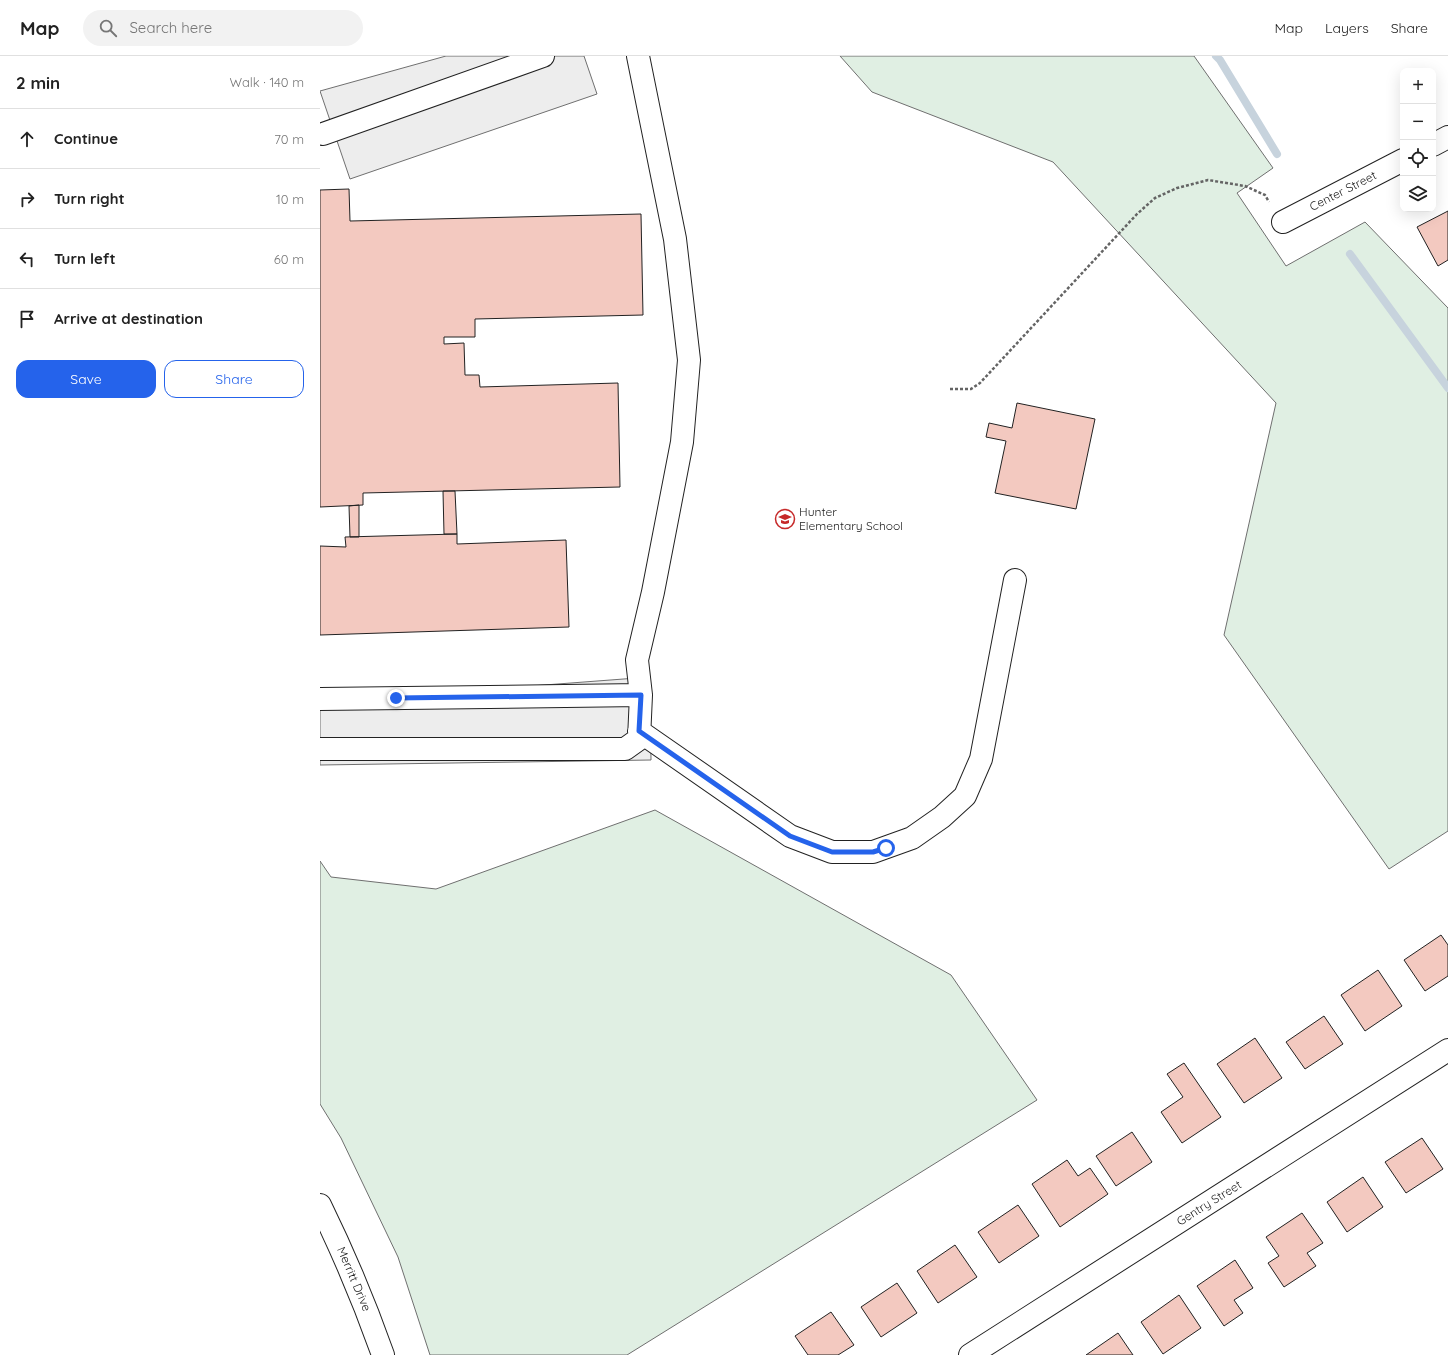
<!DOCTYPE html>
<meta charset="utf-8">
<style>
body{margin:0;font-family:Quicksand,sans-serif;background:#f2f2f2;color:#222}
.controls{position:absolute;right:12px;top:12px;display:grid;overflow:hidden;border-radius:8px;box-shadow:0 4px 16px #0002}
.controls button{width:36px;height:36px;display:grid;place-items:center;padding:0;border:0;border-bottom:1px solid #e0e0e0;background:#fff;color:#222;font:20px sans-serif}
.stop{position:absolute;width:12px;height:12px;margin:-9px;border:3px solid #2563eb;border-radius:50%;background:#fff}
.stop.end{background:#2563eb;border-color:#fff;box-shadow:0 1px 4px #0008}
.list{margin:0;padding:0;list-style:none}
h2{display:flex;justify-content:space-between;align-items:center;height:52px;margin:0;padding:0 16px;font-size:17px}
h2 small{font-size:13px;font-weight:400;color:#767676}
.list li{display:grid;grid-template-columns:26px 1fr auto;gap:12px;align-items:center;box-sizing:border-box;height:60px;padding:0 16px;border-top:1px solid #e0e0e0}
.list b{display:block;font-size:15px;white-space:nowrap}
.list em{font-size:13px;font-style:normal;color:#767676}
.actions{display:flex;gap:8px;padding:12px 16px}
.actions a{flex:1;padding:9px 0;border:1px solid #2563eb;border-radius:12px;text-align:center;font-size:14px;color:#2563eb}
.actions .main{background:#2563eb;color:#fff}
.icon{flex:none;width:22px;height:22px;fill:none;stroke:currentColor;stroke-width:2;stroke-linecap:round;stroke-linejoin:round}
.map{position:relative;flex:none;width:1128px;height:1299px;overflow:hidden}
header{display:flex;align-items:center;gap:24px;box-sizing:border-box;height:56px;padding:0 20px;background:#fff;border-bottom:1px solid #e0e0e0}
header strong{font-size:19px}
nav{display:flex;gap:22px;margin-inline-start:auto;font-size:14px}
.search{width:280px;height:36px;background:#f2f2f2;display:flex;align-items:center;gap:10px;box-sizing:border-box;padding:0 14px;border-radius:22px;color:#767676;font-size:15px}
main{display:flex}
aside{flex:1;background:#fff}
.map>svg:first-child{display:block}
.green{fill:#e0efe3;stroke:#6f6f6f}
.parking{fill:#ededed;stroke:#6f6f6f}
.lines{fill:none;stroke-linecap:round;stroke-linejoin:round}
.stream{stroke:#c7d3dd;stroke-width:8}
.building{fill:#f3c9c0;stroke:#222}
.minor-casing{stroke:#222;stroke-width:24}
.major-casing{stroke:#222;stroke-width:24}
.path{stroke:#646464;stroke-width:2.5;stroke-dasharray:3 2;stroke-linecap:butt}
.minor{stroke:#fff;stroke-width:22}
.major{stroke:#fff;stroke-width:22}
.route{stroke:#2563eb;stroke-width:5}
.labels{text-anchor:middle;stroke-width:3;stroke-linejoin:round;paint-order:stroke}
.street-label{font-size:12px;fill:#222;stroke:#fff}
.poi-label{font-size:12px;fill:#222;stroke:#fff;text-anchor:start}
</style>
<header>
<strong>Map</strong>
<div class="search"><svg class="icon" aria-label="search" viewBox="0 0 24 24"><circle cx="10" cy="10" r="6"/><path d="M15 15l6 6"/></svg>Search here</div>
<nav><a>Map</a><a>Layers</a><a>Share</a></nav>
</header>
<main>
<aside>
<h2>2 min<small>Walk · 140 m</small></h2>
<ul class="list">
<li><svg class="icon" aria-label="ahead" viewBox="0 0 24 24"><path d="M12 20V5M6 11l6-6 6 6"/></svg><div><b>Continue</b></div><em>70 m</em></li>
<li><svg class="icon" aria-label="right" viewBox="0 0 24 24"><path d="M7 20v-9h11M14 6l5 5-5 5"/></svg><div><b>Turn right</b></div><em>10 m</em></li>
<li><svg class="icon" aria-label="left" viewBox="0 0 24 24"><path d="M17 20v-9H6M10 6l-5 5 5 5"/></svg><div><b>Turn left</b></div><em>60 m</em></li>
<li><svg class="icon" aria-label="arrive" viewBox="0 0 24 24"><path d="M6 21V4h12l-3 4 3 4H6"/></svg><div><b>Arrive at destination</b></div></li>
</ul>
<div class="actions"><a class="main">Save</a><a>Share</a></div>
</aside>
<div class="map">
<svg width="1128" height="1299" viewBox="0 0 1128 1299">
<rect width="100%" height="100%" fill="#fff"/>
<!-- green -->
<path class="green" d="M520,0H874L953,112L917,137L966,210L1045,166L1128,252V775L1069,813L904,579L956,347L733,106L552,36Z
M335,754L631,919L717,1044L307,1299H110L78,1201L21,1082L0,1048V805L11,821L116,833Z"/>
<!-- parking -->
<path class="parking" d="M126,0H264L277,38L30,123L0,35Z
M330,621L331,704L0,709V646Z"/>
<g class="lines">
<!-- stream -->
<path class="stream" d="M896,0L900,4L957,98
M1030,198L1128,332"/>
</g>
<!-- building -->
<path class="building" d="M29,133L30,165L321,158L323,259L155,263V281H124V288L144,287L145,319H159L160,331L298,327L300,431L43,437V449L0,451V134Z
M1128,155V204L1118,210L1097,171Z
M697,347L775,363L756,453L675,437L686,385L666,381L669,367L692,372Z
M123,435H135L137,478H124Z
M39,449V481H30L29,450Z
M137,478V488L246,484L249,571L0,579V490L26,491L25,481Z
M1121,879L1128,889V920L1105,935L1084,904Z
M1058,914L1082,950L1045,975L1021,939Z
M1004,960L1023,988L985,1013L966,986Z
M935,982L962,1022L924,1047L897,1008Z
M864,1007L901,1061L862,1087L841,1056L863,1041L847,1018Z
M812,1076L832,1106L796,1130L776,1100Z
M1102,1082L1123,1113L1086,1137L1065,1106Z
M747,1104L758,1120L770,1112L788,1138L740,1171L712,1128Z
M1043,1121L1063,1151L1027,1176L1007,1146Z
M698,1149L719,1180L679,1207L658,1176Z
M982,1157L1003,1187L987,1197L996,1210L964,1231L948,1207L959,1200L946,1181Z
M635,1189L657,1221L618,1247L597,1215Z
M915,1204L933,1232L914,1244L923,1257L904,1270L877,1230Z
M577,1227L597,1257L561,1281L541,1251Z
M859,1239L881,1272L843,1298L821,1266Z
M511,1256L534,1289L518,1299H488L475,1280Z
M798,1277L813,1299H766Z"/>
<g class="lines">
<!-- minor casing -->
<g class="minor-casing">
<path id="minor" d="M3,78L223,0
M1113,89L1128,81
M963,166L1083,104
M0,643L321,639
M319,675L470,780L512,796H553L592,782L622,761L645,740L661,703L695,524
M0,693H305L319,683L321,639L317,604L333,536L362,386L369,304L355,183L318,0
M650,1299L1128,994"/>
</g>
<!-- major casing -->
<g class="major-casing">
<path id="major" d="M0,1149C24,1198 45,1248 63,1299"/>
</g>
<!-- path -->
<path class="path" d="M630,333H651L660,327L817,158L835,142L857,132L888,124L925,130L945,139L949,146"/>
<!-- minor -->
<use href="#minor" class="minor"/>
<!-- major -->
<use href="#major" class="major"/>
</g>
<g class="lines">
<!-- route -->
<path class="route" d="M76,642L321,639L319,675L470,780L512,796H553L566,792"/>
</g>
<!-- icons -->
<defs>
<g id="school-ring" transform="scale(1)"><circle r="9.5" fill="#fff" stroke="#c62828" stroke-width="1.5"/><path d="M0-5L7-2L0 1L-7-2ZM-4 1L0 2.5L4 1V4Q0 6-4 4Z" fill="#c62828"/></g>
</defs>
<g fill-rule="evenodd">
<use href="#school-ring" x="465" y="463"/>
</g>
<g class="labels">
<!-- street labels -->
<g class="street-label">
<text transform="translate(1023 135) rotate(-27)" y="4">Center Street</text>
<text transform="translate(889 1147) rotate(-32)" y="4">Gentry Street</text>
<text transform="translate(34 1223) rotate(67)" y="4">Merritt Drive</text>
</g>
<!-- poi labels -->
<g class="poi-label">
<text x="479" y="460">Hunter<tspan x="479" dy="14">Elementary School</tspan></text>
</g>
</g>
</svg>
<div class="controls">
<button>+</button>
<button>−</button>
<button><svg class="icon" aria-label="locate" viewBox="0 0 24 24"><circle cx="12" cy="12" r="6"/><path d="M12 2v4M12 18v4M2 12h4M18 12h4"/></svg></button>
<button><svg class="icon" aria-label="layers" viewBox="0 0 24 24"><path d="M12 4l9 5-9 5-9-5zM3 14l9 5 9-5"/></svg></button>
</div>
<div class="stop" style="left:566px;top:792px"></div>
<div class="stop end" style="left:76px;top:642px"></div>
</div>
</main>
